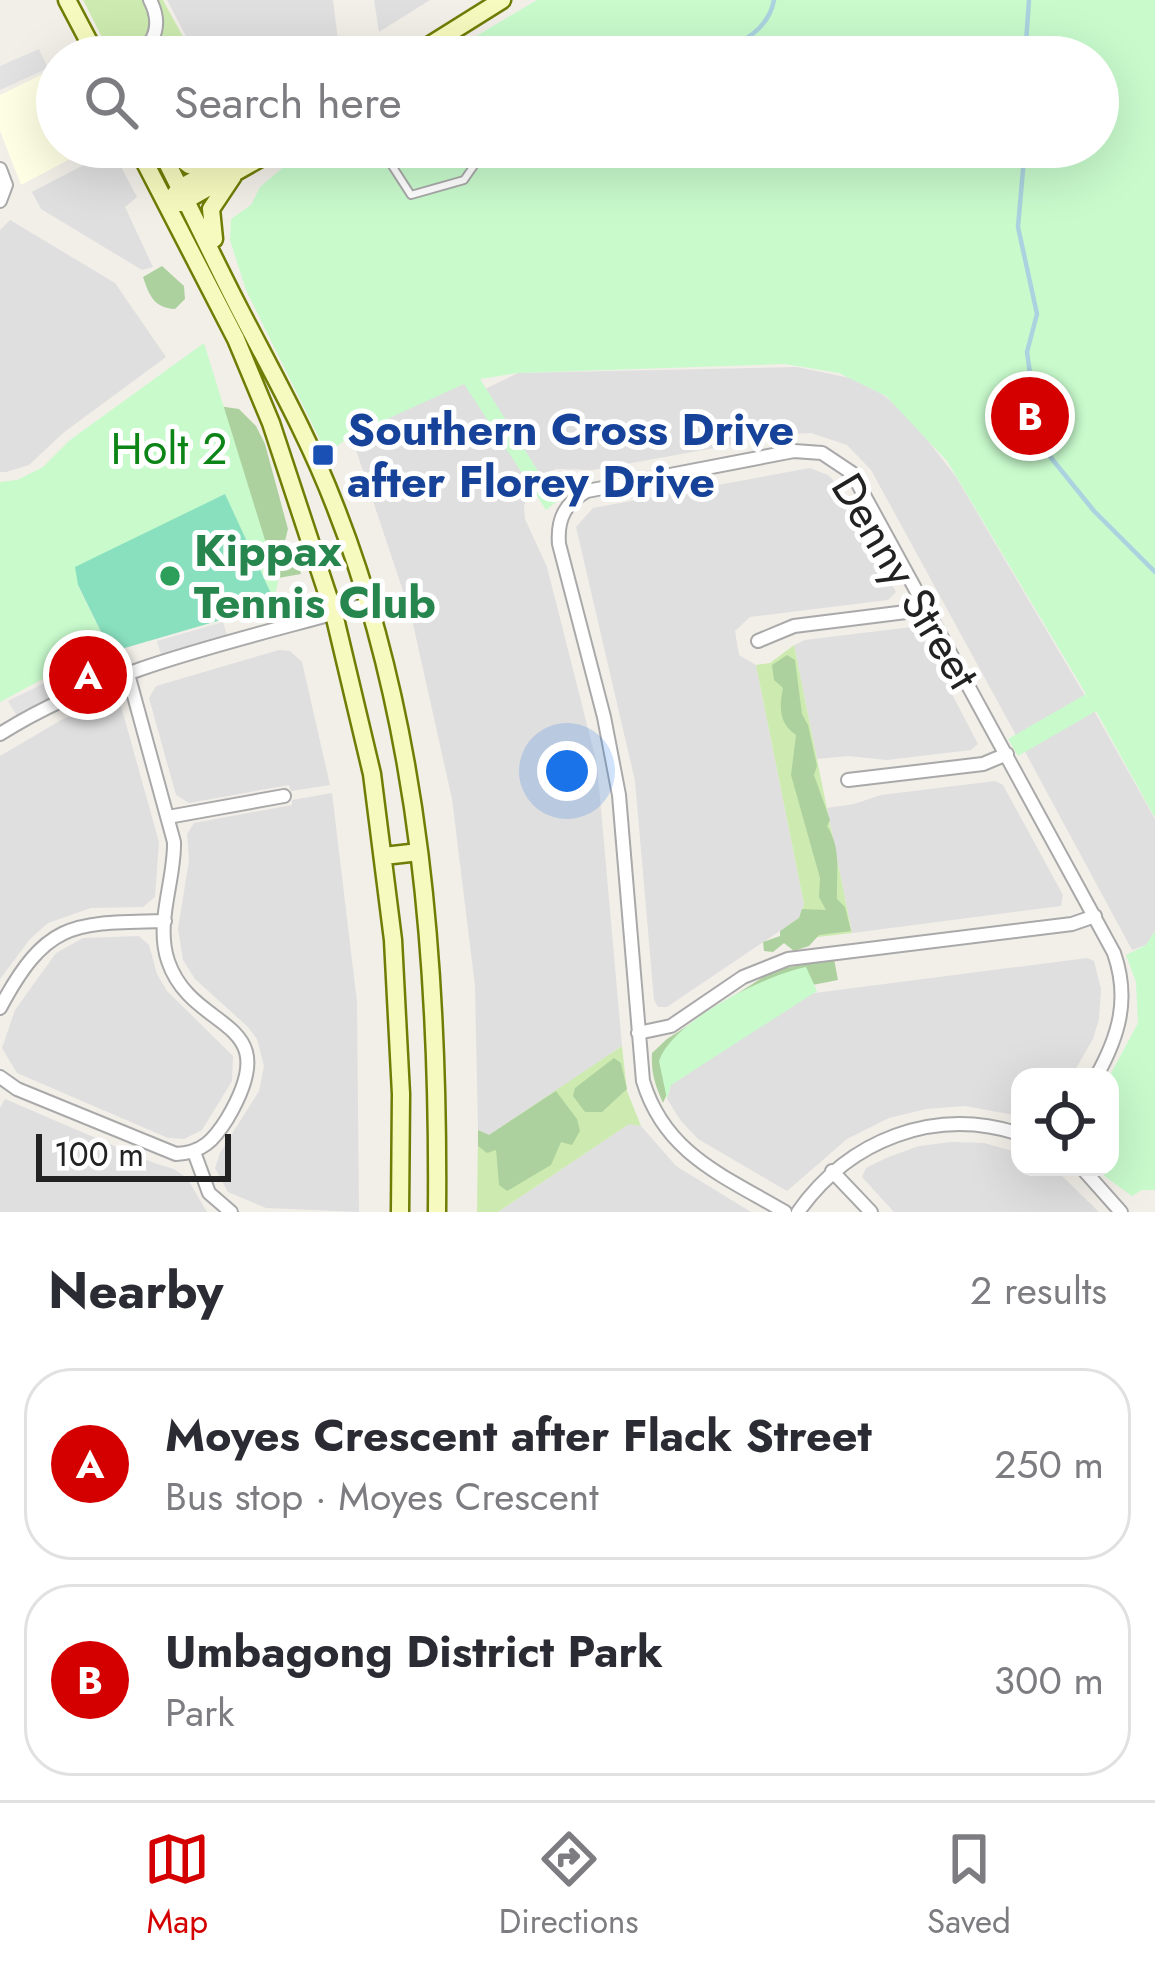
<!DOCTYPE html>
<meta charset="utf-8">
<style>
body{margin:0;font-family:Jost,sans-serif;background:#f7f7f7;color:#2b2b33}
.controls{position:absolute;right:36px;bottom:36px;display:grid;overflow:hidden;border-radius:24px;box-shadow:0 12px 48px #0002}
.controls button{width:108px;height:108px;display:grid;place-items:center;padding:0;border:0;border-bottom:3px solid #e1e1e2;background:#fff;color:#2b2b33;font:60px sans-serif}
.scale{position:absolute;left:36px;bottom:30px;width:195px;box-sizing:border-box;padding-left:12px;border:6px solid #222;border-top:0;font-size:33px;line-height:42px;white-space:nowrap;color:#222;-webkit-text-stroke:9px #fff;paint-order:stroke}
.you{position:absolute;left:567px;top:771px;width:42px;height:42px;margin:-30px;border:9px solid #fff;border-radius:50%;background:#1a73e8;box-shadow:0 0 0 18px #1a73e833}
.badge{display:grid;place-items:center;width:78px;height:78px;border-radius:50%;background:#d40000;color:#fff;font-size:39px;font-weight:700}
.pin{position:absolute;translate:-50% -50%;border:6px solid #fff;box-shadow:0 3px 12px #0006}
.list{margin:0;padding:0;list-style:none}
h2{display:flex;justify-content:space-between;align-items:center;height:156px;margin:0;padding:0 48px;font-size:51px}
h2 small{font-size:39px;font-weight:400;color:#7c7c81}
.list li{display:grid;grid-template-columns:78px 1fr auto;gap:36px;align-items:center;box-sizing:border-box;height:192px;margin:0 24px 24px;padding:0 24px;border:3px solid #e1e1e2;border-radius:48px}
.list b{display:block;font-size:45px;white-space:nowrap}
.list p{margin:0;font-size:39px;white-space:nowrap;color:#7c7c81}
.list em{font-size:39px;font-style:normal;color:#7c7c81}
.icon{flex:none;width:66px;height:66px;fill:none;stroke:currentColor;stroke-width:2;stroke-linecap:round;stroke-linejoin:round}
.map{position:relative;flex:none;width:1155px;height:1212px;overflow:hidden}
.search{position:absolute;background:#fff;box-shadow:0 12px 48px #0002;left:36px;right:36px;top:36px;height:132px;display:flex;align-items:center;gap:30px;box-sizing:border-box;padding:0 42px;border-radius:66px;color:#7c7c81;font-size:45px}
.sheet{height:588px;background:#fff}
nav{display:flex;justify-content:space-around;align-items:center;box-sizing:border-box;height:168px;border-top:3px solid #e1e1e2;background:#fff;font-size:33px;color:#7c7c81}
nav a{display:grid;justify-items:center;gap:6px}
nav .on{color:#d40000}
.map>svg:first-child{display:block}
.residential{fill:#e0dfdf}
.education{fill:#ffffe5}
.grass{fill:#cdebb0}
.forest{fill:#add19e}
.park{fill:#c8facc}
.pitch{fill:#88e0be}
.parking{fill:#e2e2e2}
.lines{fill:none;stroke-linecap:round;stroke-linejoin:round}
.stream{stroke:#aad3df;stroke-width:4.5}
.lane-casing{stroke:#a9a9a9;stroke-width:10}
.street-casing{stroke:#a9a9a9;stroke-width:16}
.secondary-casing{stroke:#707d05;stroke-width:21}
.lane{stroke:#fff;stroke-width:6}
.street{stroke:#fff;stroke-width:12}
.secondary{stroke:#f7fabf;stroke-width:16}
.transit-dot{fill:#1a4fb4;stroke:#fff;stroke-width:4.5}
.leisure-dot{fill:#2e9e5b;stroke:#fff;stroke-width:4.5}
.labels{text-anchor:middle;stroke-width:10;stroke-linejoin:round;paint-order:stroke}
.transit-label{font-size:45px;font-weight:bold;fill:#164399;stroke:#fff;text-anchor:start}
.park-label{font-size:45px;fill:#0c8416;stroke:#fff}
.leisure-label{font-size:45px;font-weight:bold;fill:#27864d;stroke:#fff;text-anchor:start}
.street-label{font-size:45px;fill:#222;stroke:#fff}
</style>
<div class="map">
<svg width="1155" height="1212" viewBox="0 0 1155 1212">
<rect width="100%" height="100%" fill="#f2efe9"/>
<!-- residential -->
<path class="residential" d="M167,0H333L340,56L197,57Z
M374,0H430L379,32Z
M112,150L137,197L125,207L153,267L142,270L41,209L32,192Z
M10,220L115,283L166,357L63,433L29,465L6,472H0V230Z
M797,367L850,378L882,394L909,416L956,477L1087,699L1017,737L871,470L847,445L811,433L791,434L593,470L556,469L541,476L485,389L518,373Z
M465,380L533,484L524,506L525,519L547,567L597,764L622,1046L489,1136L478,1130L475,986L452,799L411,615L354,444L359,431Z
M810,468L828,475L839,486L896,592L888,600L750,617L735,631L739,655L756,665L804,904L799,918L667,1007H658L654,1000L635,781L576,527L593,508Z
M911,627L919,631L978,744L971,750L887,760L848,756L817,759L794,645L805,640Z
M279,650L290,651L302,662L330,785L291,791L289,785L189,803L176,795L149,698L156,686Z
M110,700L121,706L159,842L155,897L143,907L91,908L48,923L30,939L0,979V756L63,719Z
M1093,709L1155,819V931L1146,945L1132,950L1023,748Z
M995,781L1003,785L1063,895L1061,906L852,933L827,808L854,804L881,795Z
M332,793L357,1002L359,1212L266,1208L228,1192L215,1168L220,1153L259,1091L264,1066L257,1039L248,1027L195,979L183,960L178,929L189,860L187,834L194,823L292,805V800Z
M139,936L149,945L157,974L167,991L233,1056L232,1081L202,1130L184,1139L168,1138L17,1073L2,1048L15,1010L56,953L83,938Z
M1087,958L1094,961L1101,989L1099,1019L1093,1039L1071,1077H1020V1116L965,1106L926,1109L889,1118L847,1139L787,1191L698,1139L681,1121L667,1099L671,1085L807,994Z
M5,1099L154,1163L174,1169L187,1178L207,1212H0V1108Z
M630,1123L641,1126L676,1166L751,1212H498Z
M951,1142L984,1143L1020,1153V1167H1050L1057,1171L1099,1212H894L862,1177L866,1168L886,1158L919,1146Z"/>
<!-- education -->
<path class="education" d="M57,67V147H93L21,185L0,131V95Z"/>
<!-- grass -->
<path class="grass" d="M83,0H163L194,57H112Z
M794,645L852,933L793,940L787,926L799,918L804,904L756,665L770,663Z
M622,1046L627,1091L641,1126L629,1124L498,1212H477L478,1130L489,1135Z"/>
<!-- forest -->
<path class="forest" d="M162,266L184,286L185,299L175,309C154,308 149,295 143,277Z
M205,404L239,409L256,426L265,444L288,529L283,549L297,559L301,574L278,578L242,484Z
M787,655L795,660L802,714L808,725L817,766L814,775L830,820L827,826C842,849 836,873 837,899L845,907L851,931L819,935L809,946L794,951L784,943L773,952L764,951L763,942L780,936V931L799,918L802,909L826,910L819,897L820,878L791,775L796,735C779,724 779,707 783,688L774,680L772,665Z
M834,959L838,980L797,988L671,1085L663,1103C655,1085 651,1073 652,1053L667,1039L774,970Z
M614,1058L621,1063L627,1089L602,1112H585L573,1096L575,1088Z
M556,1091L577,1119L580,1131L572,1145L561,1142L551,1165L507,1191L499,1185L496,1150L487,1153L478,1146V1130L489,1135Z"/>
<!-- park -->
<path class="park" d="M537,0H1155V818L1096,711L1018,756L1008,739L1086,694L947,461L886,396L839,373L785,364L518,373L480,379L557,501L546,510L464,384L350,436L327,454L246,290L230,240L231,219L251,205L260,187L307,147H1098V57H441Z
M204,343L278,582L274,600L225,495L78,586L111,652L52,674L0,702V482L17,480L43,467L70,440Z
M1155,931V1190H1142L1132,1196L1092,1167H1110L1109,1077L1138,1023L1136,982L1126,955L1146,945Z
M806,967L817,991L671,1085L667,1099L659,1061C672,1021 766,975 806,967Z"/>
<!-- pitch -->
<path class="pitch" d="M225,494L274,600L265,607L111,652L78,585L75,567Z"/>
<!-- parking -->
<path class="parking" d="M39,49L48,68L0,90V66Z
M223,622L230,644L164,664L157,641Z
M71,670L80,691L20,721L8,701Z"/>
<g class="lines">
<!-- stream -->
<path class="stream" d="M653,57L663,50C702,62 766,45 774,0
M1025,57L1029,0
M1025,147L1018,227L1037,314L1027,352L1037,423L1048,454L1094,511L1155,572"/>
<!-- lane casing -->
<g class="lane-casing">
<path id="lane" d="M380,147L411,195L464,180L480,157L471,147"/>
</g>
<!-- street casing -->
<g class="street-casing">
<path id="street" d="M135,57C156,43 162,23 150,0
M0,169L6,185L0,201
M758,641L794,626L906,612L924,604
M0,734C107,666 246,639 368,604
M848,780L983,764L1007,754
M168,817L284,796
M0,1008C47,920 73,923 165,921
M638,1033L671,1026L743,977L788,959L1072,924L1095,916
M0,1077L17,1089L176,1154C202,1153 214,1140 227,1119C289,1015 193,1035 168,961C155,923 175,880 174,842L128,674
M194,1152L209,1193L231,1212
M1081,1167L1121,1212
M832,1171L871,1212
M785,1212C724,1176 665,1154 643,1081L619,795L604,717L559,544C557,519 565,503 587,491L794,451L822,453L852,473L1114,953C1130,999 1119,1036 1096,1077
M798,1212C849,1140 934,1106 1020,1134"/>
</g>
<!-- secondary casing -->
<g class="secondary-casing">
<path id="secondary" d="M67,0L97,57
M411,57L502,0
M137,147L236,339L271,423L334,614L372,774L393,940L401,1094L400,1212
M159,147C187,201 212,256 240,310C273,374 309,438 335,506C422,727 439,977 437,1212
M166,147L189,165L213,169
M173,197L180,188L253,147
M181,203L280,147
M214,239L211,209L233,176
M384,856L419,852"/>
</g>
<!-- lane -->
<use href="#lane" class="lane"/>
<!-- street -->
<use href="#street" class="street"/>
<!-- secondary -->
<use href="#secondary" class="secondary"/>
</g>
<!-- markers -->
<rect class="transit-dot" x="311" y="443" width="24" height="24" rx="6"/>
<circle class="leisure-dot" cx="170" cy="576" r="12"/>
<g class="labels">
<!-- transit labels -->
<g class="transit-label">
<text x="347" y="445">Southern Cross Drive<tspan x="347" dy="52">after Florey Drive</tspan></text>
</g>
<!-- park labels -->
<g class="park-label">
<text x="169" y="464">Holt 2</text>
</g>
<!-- leisure labels -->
<g class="leisure-label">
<text x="194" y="566">Kippax<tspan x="194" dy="52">Tennis Club</tspan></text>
</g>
<!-- street labels -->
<g class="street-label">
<text transform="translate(906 581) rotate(59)" y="16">Denny Street</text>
</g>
</g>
</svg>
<div class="controls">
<button><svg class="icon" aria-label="locate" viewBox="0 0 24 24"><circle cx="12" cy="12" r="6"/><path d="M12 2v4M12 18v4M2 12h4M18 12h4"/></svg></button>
</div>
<div class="scale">100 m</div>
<div class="you"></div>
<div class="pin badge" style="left:88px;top:675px">A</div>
<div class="pin badge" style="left:1030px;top:416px">B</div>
<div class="search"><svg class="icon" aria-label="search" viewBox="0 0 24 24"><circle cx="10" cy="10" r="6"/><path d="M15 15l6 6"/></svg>Search here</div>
</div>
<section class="sheet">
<h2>Nearby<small>2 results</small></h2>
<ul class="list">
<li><span class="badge">A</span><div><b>Moyes Crescent after Flack Street</b><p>Bus stop · Moyes Crescent</p></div><em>250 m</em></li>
<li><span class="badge">B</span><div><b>Umbagong District Park</b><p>Park</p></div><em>300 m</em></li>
</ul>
</section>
<nav>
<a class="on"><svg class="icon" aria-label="map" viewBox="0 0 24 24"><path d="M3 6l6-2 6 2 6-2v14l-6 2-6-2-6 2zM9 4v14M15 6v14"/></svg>Map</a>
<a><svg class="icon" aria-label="directions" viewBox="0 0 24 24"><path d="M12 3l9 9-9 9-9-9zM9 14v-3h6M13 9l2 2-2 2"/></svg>Directions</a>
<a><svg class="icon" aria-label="saved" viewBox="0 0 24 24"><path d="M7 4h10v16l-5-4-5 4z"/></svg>Saved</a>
</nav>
